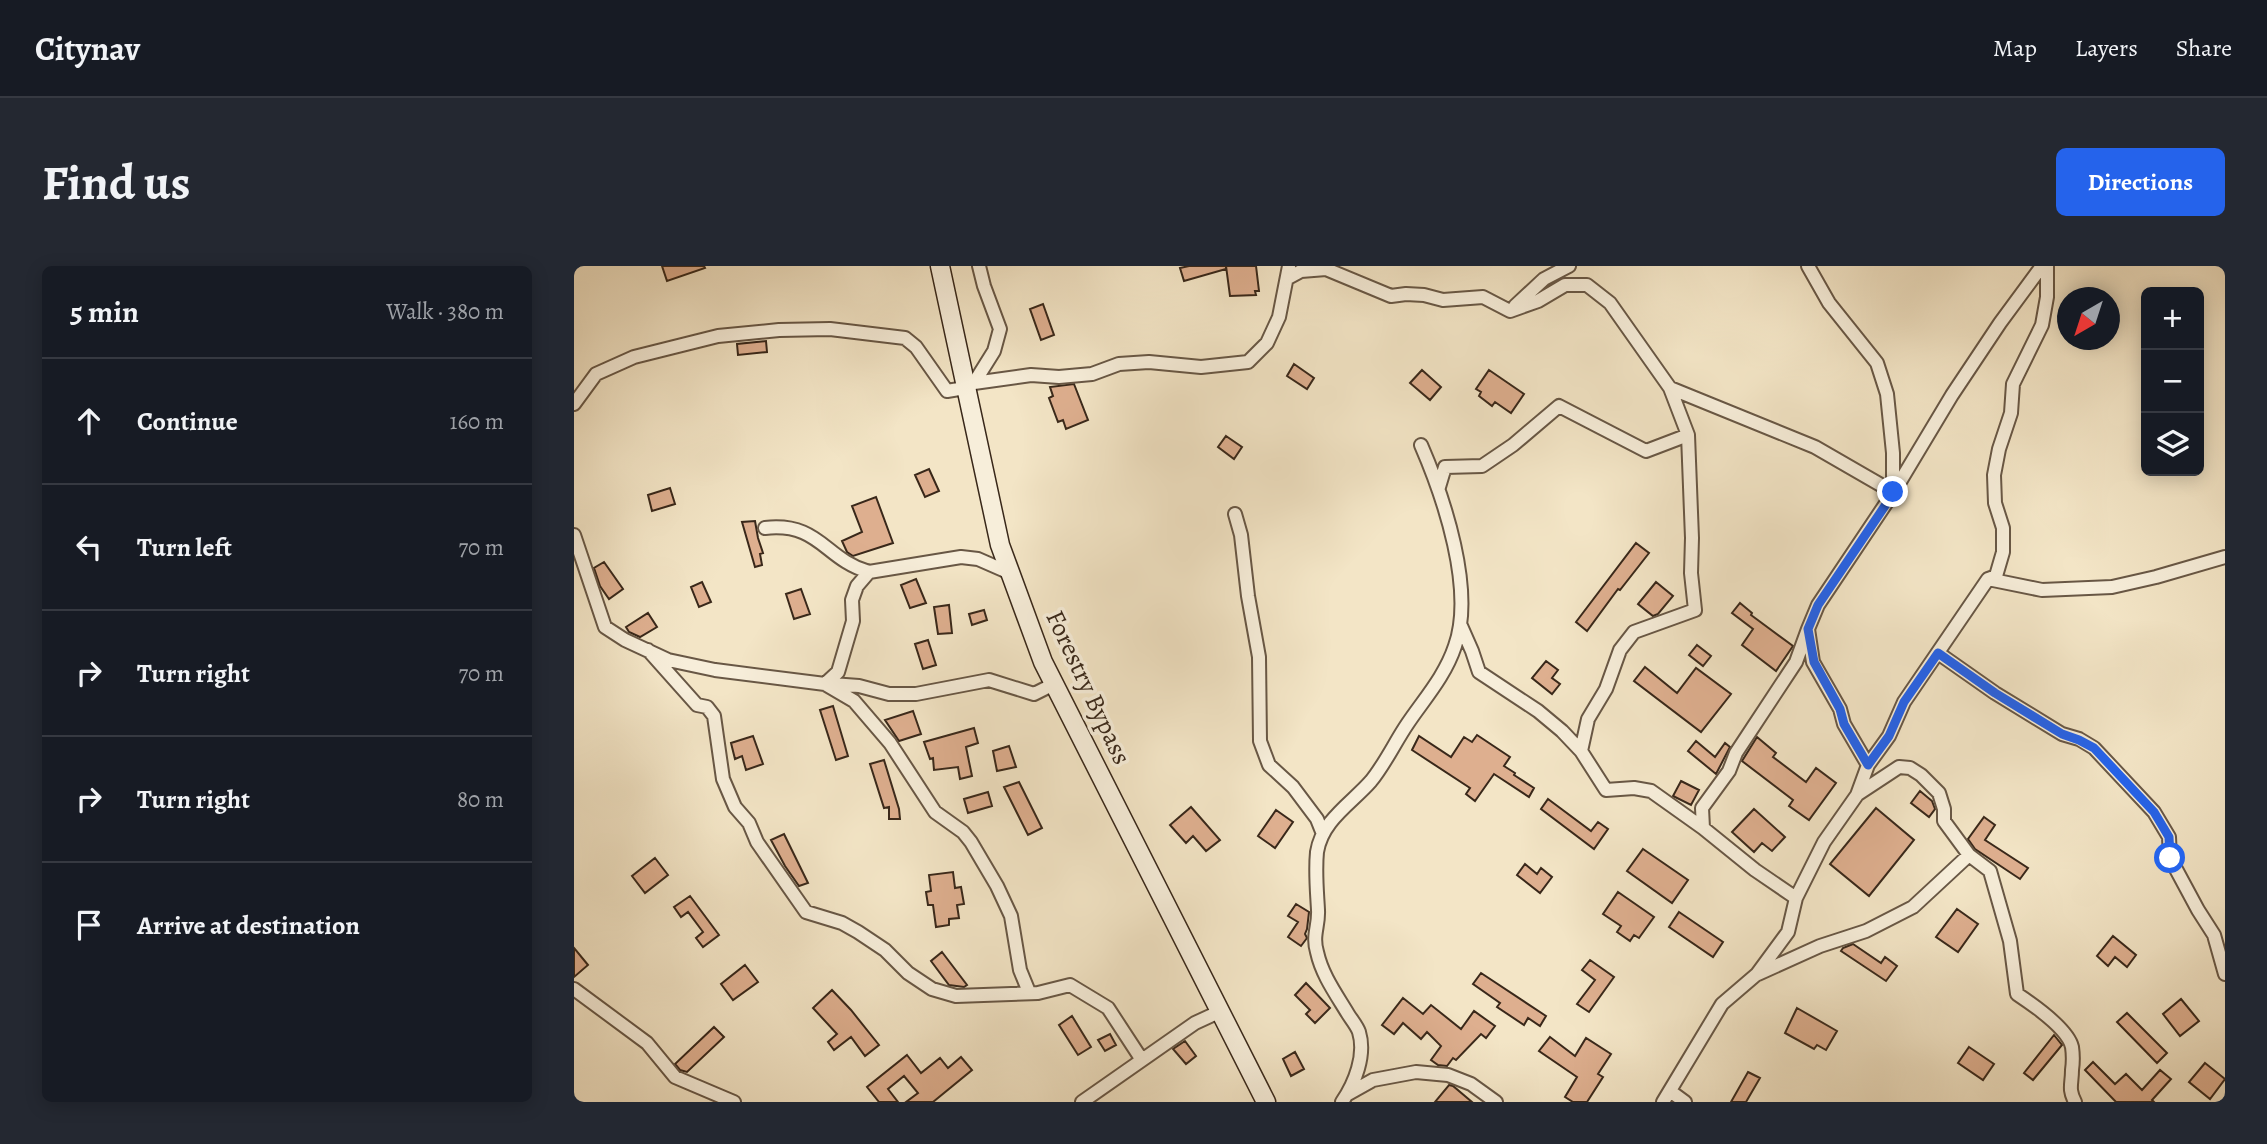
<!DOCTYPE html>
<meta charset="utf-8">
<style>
body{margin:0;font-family:Alegreya,serif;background:#242831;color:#f1f3f6}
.controls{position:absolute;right:21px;top:21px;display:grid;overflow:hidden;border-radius:10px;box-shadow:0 4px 18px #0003}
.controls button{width:63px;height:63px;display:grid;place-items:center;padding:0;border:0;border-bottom:2px solid #363941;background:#171b24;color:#f1f3f6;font:35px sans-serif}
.compass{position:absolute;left:1483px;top:21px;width:63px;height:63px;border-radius:50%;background:#171b24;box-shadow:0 4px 18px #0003;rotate:219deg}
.stop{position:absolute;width:21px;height:21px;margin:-16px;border:5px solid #2563eb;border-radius:50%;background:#fff}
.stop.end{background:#2563eb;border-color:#fff;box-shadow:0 2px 7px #0008}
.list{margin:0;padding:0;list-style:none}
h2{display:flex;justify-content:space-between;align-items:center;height:91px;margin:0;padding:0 28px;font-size:30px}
h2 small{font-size:23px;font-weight:400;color:#9ea1a6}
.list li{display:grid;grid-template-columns:46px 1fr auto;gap:21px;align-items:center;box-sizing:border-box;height:126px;padding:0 28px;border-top:2px solid #363941}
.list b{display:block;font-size:26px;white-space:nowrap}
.list em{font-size:23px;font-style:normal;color:#9ea1a6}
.icon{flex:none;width:38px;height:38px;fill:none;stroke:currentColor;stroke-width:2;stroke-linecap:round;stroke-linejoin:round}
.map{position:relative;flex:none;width:1651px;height:836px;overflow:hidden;border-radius:10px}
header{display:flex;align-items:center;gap:42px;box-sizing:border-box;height:98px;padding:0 35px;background:#171b24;border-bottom:2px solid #363941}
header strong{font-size:33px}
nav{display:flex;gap:38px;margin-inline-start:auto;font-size:24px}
.intro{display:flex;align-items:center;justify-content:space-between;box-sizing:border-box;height:168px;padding:0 42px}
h1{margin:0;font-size:49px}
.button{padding:18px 32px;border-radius:10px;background:#2563eb;color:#fff;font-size:24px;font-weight:700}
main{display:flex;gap:42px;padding:0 42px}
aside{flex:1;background:#171b24;border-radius:10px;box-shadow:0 4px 18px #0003}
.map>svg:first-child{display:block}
.building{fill:#deaf8f;stroke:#39281a;stroke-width:2}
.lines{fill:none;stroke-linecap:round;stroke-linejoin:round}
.street-casing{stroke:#685745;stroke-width:16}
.secondary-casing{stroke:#39281a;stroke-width:21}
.street{stroke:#f7eeda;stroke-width:12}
.secondary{stroke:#f7eeda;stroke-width:18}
.route{stroke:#2563eb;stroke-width:9}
.labels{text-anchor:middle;stroke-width:7;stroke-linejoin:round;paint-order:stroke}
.street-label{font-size:26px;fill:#39281a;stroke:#f7eeda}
</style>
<header>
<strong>Citynav</strong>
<nav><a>Map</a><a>Layers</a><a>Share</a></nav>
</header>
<div class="intro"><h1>Find us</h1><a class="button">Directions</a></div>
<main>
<aside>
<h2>5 min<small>Walk · 380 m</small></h2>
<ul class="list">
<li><svg class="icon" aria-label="ahead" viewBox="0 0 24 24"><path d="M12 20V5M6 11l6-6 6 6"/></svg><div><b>Continue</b></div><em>160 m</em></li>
<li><svg class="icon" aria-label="left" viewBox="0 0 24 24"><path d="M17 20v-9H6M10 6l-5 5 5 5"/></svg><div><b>Turn left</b></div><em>70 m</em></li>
<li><svg class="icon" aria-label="right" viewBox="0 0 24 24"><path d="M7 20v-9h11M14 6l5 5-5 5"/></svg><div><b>Turn right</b></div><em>70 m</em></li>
<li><svg class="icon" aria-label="right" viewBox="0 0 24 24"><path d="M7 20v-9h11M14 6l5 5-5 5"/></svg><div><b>Turn right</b></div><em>80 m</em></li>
<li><svg class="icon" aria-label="arrive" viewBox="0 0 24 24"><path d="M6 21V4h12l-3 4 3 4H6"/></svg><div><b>Arrive at destination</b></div></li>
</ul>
</aside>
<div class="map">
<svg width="1651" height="836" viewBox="0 0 1651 836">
<rect width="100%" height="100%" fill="#f3e5c6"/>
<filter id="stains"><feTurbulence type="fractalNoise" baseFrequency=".00286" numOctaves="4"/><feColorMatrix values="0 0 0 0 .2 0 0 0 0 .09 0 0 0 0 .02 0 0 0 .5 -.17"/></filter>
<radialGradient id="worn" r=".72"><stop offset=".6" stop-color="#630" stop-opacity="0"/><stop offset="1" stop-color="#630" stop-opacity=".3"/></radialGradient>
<!-- building -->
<path class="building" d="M88,0H130L131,2L93,15Z
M615,0H652V3L610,15L606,2Z
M652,0H682L685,25H681L682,29L656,30Z
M469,38L480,69L467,74L456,43Z
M192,75L193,86L164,89L163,78Z
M720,98L740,112L733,123L713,110Z
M848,104L867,121L856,134L836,117Z
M915,104L950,128L937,147L921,136L918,140L905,130L907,126L902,123Z
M500,118L514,154L492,163L489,154L484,156L475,132L479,130L476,121Z
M652,170L668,181L660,193L644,181Z
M355,203L365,225L351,231L341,209Z
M96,222L101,238L78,245L74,229Z
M302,231L319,277L279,290L273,286L268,275L288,266L278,240Z
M181,255L184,272L189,287L186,288L188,299L181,301L168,256Z
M1062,277L1075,287L1046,324L1044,323L1013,365L1002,356Z
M30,296L49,323L35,333L26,320L20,302Z
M342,313L352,337L336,342L327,319Z
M128,316L137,336L125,341L117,321Z
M1082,316L1099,330L1084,348L1079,350L1064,338Z
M227,323L236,348L220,353L212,328Z
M1166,337L1178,347L1177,349L1219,380L1202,405L1168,379L1179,363L1158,347Z
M375,339L378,367L364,368L360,341Z
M410,344L413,354L398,359L395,348Z
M74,347L83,361L66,371L55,366L52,361Z
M354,374L362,399L349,403L341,378Z
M1123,379L1137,390L1129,400L1115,389Z
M972,395L984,404L978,412L986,418L978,428L958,412Z
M1071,401L1103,427L1122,402L1157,428L1127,466L1060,415Z
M259,440L274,490L262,494L246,444Z
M339,445L347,468L325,475L311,454Z
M400,462L404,477L392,481L398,510L386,513L384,501L360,504L359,492L356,493L350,476Z
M903,469L936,491L930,500L941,507L940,509L960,522L955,531L920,508L901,535L892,528L896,522L838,484L845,470L877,491L890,471L898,476Z
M179,470L189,498L172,504L168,490L161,493L157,477Z
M1183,471L1202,487L1199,491L1232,516L1242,502L1262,517L1235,554L1215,540L1219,534L1168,495Z
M1122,475L1141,491L1151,477L1156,481L1142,508L1114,485Z
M435,480L442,501L423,505L419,485Z
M310,494L325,543L326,553H315V541L310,542L296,498Z
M1107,515L1125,524L1117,539L1099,530Z
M445,516L468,562L454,569L430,521Z
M1346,525L1358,535L1361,543L1355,551L1337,537Z
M414,526L418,540L394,547L390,533Z
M974,533L1017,565L1024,556L1034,563L1020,583L967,543Z
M617,541L646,574L632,585L619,570L612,577L596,559Z
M1302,542L1340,574L1295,630L1256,598Z
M1180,543L1211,571L1198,585L1188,577L1180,586L1158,566Z
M702,544L719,556L701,582L684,570Z
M1410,551L1421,559L1411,574L1454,602L1446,613L1401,583L1394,573Z
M210,568L234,617L225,620L211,600L197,574Z
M1069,583L1114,614L1098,637L1053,605Z
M81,592L94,609L71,627L58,610Z
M951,598L963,608L967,602L978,611L966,627L943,609Z
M379,606L381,622L387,621L390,638L383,639L385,652L375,653V659L362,661L359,639H354L352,626L357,625L355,609Z
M1044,626L1080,651L1065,672L1060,669L1056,675L1043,666L1047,660L1029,648Z
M116,630L145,669L129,681L122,672L129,666L114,646L107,651L100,641Z
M722,638L735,646L733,663L731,668L733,672L727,680L714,671L724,656L714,650Z
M1383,643L1404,658L1384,686L1362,671Z
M1105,646L1149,676L1139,691L1095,661Z
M1539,670L1562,689L1553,701L1541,691L1534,700L1523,690Z
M1279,678L1307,697L1311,691L1323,700L1312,715L1267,685L1269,682Z
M0,682L14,699L0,711Z
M368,686L393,719L390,721L375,719L357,695Z
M1016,694L1040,711L1015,746L1003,738L1021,714L1008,704Z
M171,699L184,716L159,734L147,718Z
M907,707L972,750L966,760L954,752L950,759L923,741L926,737L899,718Z
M732,717L756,742L741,757L732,748L736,744L721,729Z
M258,724L277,744L305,779L291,790L277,771L260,784L254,776L263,768L239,742Z
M829,732L849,748L857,739L887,763L900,745L921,760L912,772L907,768L882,794L879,792L873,800L864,799L857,794L867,780L853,766L847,773L829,757L820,768L808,759Z
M1607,733L1625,755L1606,770L1589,748Z
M1223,742L1263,765L1252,784L1243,779L1240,783L1211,767Z
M1553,747L1593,787L1583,797L1543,756Z
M498,750L517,781L504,789L485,759Z
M140,761L150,771L113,806L106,804L101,798Z
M536,768L542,779L531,785L524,774Z
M1480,769L1488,779L1459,814L1450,807Z
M976,771L1001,790L1012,772L1037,788L1024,808L1029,811L1013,836H999L991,831L1003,811L965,785Z
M611,775L622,790L612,798L599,783Z
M1395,781L1420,798L1409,814L1384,797Z
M721,786L730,803L717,810L709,793Z
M333,789L347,807L366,792L374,802L387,791L398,804L359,836H332L344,827L330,810L314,823L324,836H305L293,821Z
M1519,796L1541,818L1552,808L1568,824L1586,804L1597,813L1578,834L1580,836H1542L1511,804Z
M1631,797L1651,813L1636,833L1615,816Z
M1174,806L1186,812L1172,836H1157Z
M875,819L879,820L898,836H861Z"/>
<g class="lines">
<!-- street casing -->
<g class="street-casing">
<path id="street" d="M1234,0L1255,37L1303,97L1313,128L1319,187V226
M714,12L727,5L752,3L817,30L832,28L850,29L869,34L909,31L936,45L964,35L991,19H1013L1036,37L1096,122L1241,181L1319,226L1321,224
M941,40L970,13L995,0
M400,117L420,85L426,63L410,20L405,0
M0,138L22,108L60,91L144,70L205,64L256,63L331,72L342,81L373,125L391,122L400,117L457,109L485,111L518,108L545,98L575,96L627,101L674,96L693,77L705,51L715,0
M865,221L871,201L908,200L939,179L985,140L1072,185L1114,169
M661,248L667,269L674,330L685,391L686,475L695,499L719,521L743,553L749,568
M191,262C246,256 250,293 295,306
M0,269L31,361L51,374L94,394L141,404L251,418L280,435L316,477L361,546L389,566L397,576L423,620L437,650L446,704L455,726
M1414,313L1468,324L1538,321L1582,311L1651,291
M887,360L898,385L905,406L964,445L988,465L1007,485L1032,524L1060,522L1077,525L1129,562L1181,604L1222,632
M74,384L123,439L133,441L140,450L149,513L161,541L175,557L183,576L232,646L268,657L284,666L311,684L334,707L358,723L382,730L464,727L496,719L534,742L568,794
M1364,387L1421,427L1488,468L1505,473L1520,482L1580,546L1595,571L1596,592L1624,644L1640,669L1651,708
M251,418L264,406L279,355L278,334L283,320L295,306L387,291L404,293L436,307
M258,418L285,420L315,428H342L415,414L460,428L480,418
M1007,485L1014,453L1032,423L1046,384L1060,366L1121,344L1117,307L1118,272L1114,169L1096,122
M1294,499L1270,458L1266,443L1239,396L1234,363L1244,339L1321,224L1378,129L1426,57L1468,0
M1284,528L1325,501L1336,502L1347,509L1365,527L1370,543V555L1395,589L1416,605L1436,675L1443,728C1458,738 1494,763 1498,781C1499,788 1499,797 1498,804C1498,819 1494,822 1501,836
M1129,562L1128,542L1155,505L1162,487L1222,396L1234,363
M1184,708L1246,680L1292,665L1339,641L1395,589
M0,723L73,777L101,811L160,836
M1096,825L1111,836
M774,828L799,814L842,806L874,809L897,818L922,836
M508,836L621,757L647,745
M768,836C781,817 792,789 785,766C783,760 777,753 774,748C762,728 748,709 743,686C738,669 745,660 744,644C743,625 741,606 743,586C748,554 778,537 797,515C811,498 821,476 834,457C851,432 871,410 881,380C901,324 870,232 847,179
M1089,836L1148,738L1183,708L1214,666L1222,632L1250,576L1283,529L1294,499L1315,470L1330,436L1414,313L1422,310L1429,286V262L1421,237L1420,209L1425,183L1437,147L1439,118L1468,59L1473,31V0"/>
</g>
<!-- secondary casing -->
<g class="secondary-casing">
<path id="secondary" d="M366,0L426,279L469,396L692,836"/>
</g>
<!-- street -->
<use href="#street" class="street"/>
<!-- secondary -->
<use href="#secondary" class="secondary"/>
</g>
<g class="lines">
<!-- route -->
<path class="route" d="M1319,226L1321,225L1244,339L1234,363L1240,396L1266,443L1270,458L1294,499L1315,470L1330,436L1364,387L1421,427L1488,468L1505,474L1520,482L1580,546L1595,571L1596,592"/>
</g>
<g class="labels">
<!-- street labels -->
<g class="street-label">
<text transform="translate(515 421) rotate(65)" y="9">Forestry Bypass</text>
</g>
</g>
<rect width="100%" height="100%" filter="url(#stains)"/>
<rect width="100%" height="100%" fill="url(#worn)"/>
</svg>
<div class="controls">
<button>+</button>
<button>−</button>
<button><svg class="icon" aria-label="layers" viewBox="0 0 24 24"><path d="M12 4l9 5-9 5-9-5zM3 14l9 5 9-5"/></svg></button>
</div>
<svg class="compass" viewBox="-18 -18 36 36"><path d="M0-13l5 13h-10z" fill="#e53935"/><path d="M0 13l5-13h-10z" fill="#9ea1a6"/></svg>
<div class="stop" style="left:1596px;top:592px"></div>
<div class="stop end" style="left:1319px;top:226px"></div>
</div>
</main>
